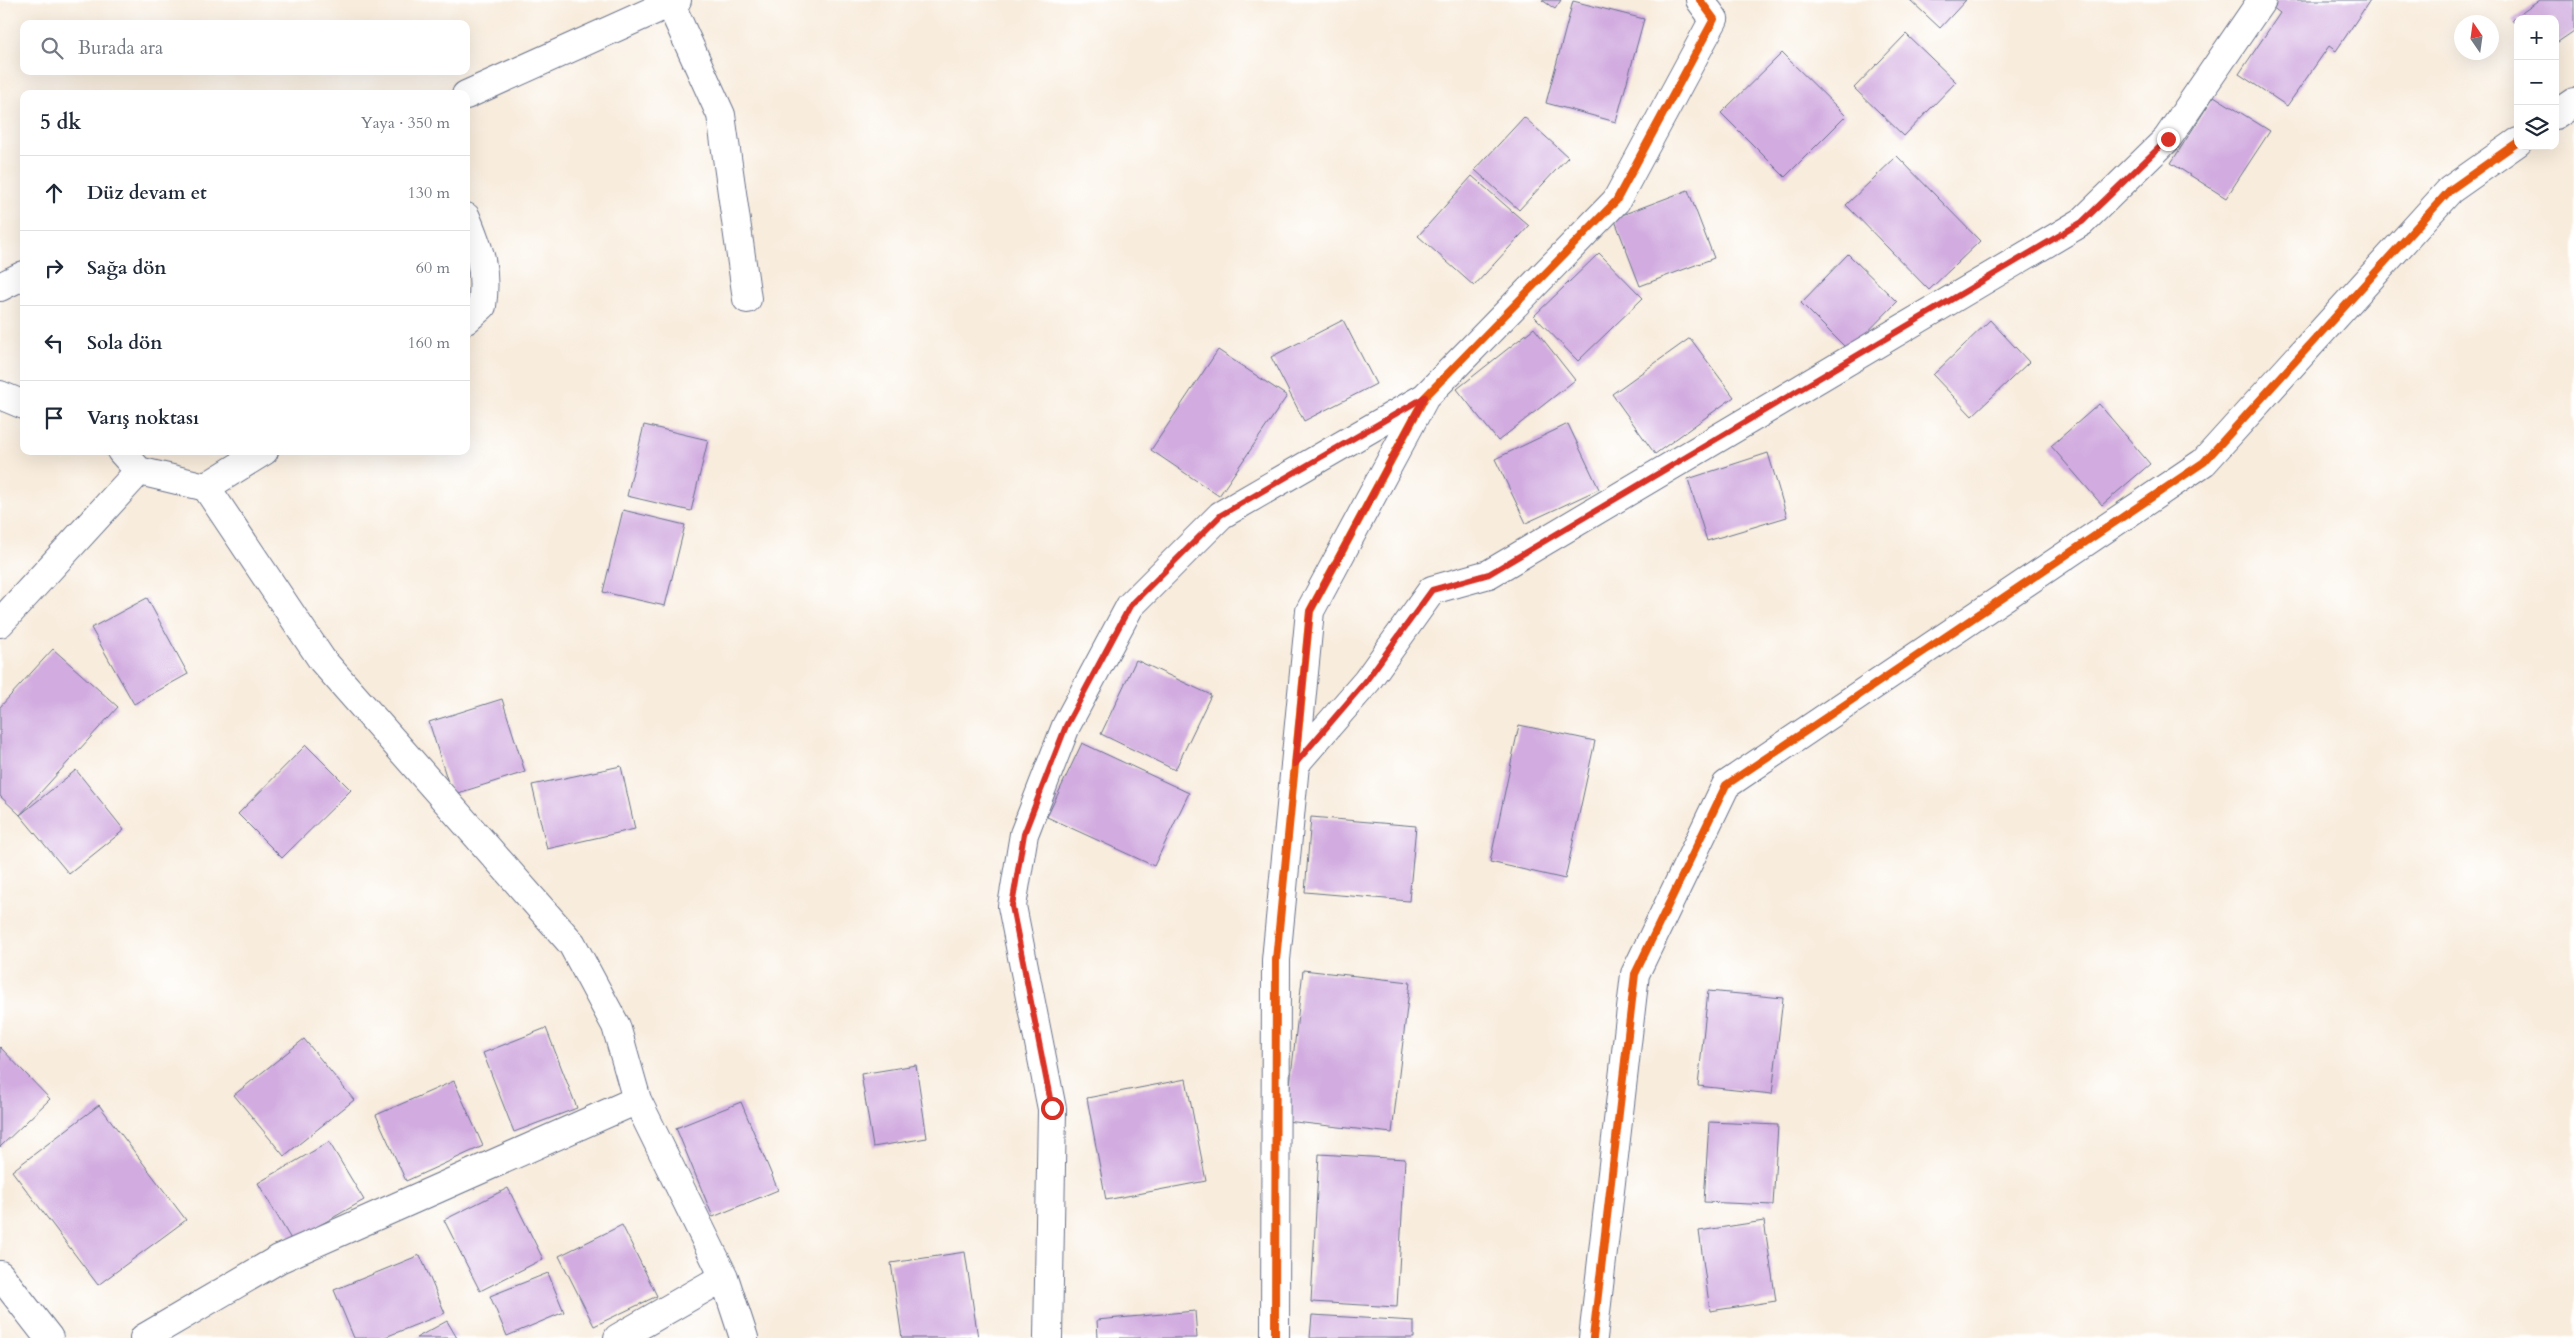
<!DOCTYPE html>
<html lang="tr">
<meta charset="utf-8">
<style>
body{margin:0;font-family:Cardo,serif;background:#f2f2f3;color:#1f2937}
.controls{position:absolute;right:15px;top:15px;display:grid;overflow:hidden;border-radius:10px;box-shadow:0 5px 20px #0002}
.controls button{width:45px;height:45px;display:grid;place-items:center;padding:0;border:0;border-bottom:1px solid #e0e1e3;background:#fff;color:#1f2937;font:25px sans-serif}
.compass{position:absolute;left:2454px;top:15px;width:45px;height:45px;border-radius:50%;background:#fff;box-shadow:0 5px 20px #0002;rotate:347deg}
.stop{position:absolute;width:15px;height:15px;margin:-11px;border:4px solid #d93025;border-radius:50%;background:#fff}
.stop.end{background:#d93025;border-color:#fff;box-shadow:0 1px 5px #0008}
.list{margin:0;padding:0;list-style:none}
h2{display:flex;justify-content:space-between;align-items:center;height:65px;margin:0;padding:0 20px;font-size:21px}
h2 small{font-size:16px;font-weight:400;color:#747a83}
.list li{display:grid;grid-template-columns:32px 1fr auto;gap:15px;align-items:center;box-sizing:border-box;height:75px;padding:0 20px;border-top:1px solid #e0e1e3}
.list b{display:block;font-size:19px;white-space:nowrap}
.list em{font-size:16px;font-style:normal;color:#747a83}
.icon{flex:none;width:28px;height:28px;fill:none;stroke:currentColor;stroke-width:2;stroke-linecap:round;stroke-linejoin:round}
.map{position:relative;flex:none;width:2574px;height:1338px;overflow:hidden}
.search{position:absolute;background:#fff;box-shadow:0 5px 20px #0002;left:20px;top:20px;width:450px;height:55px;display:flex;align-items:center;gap:12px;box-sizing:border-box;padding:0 18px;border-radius:10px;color:#747a83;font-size:19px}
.panel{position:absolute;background:#fff;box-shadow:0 5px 20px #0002;left:20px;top:90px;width:450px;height:365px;border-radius:10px}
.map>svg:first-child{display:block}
.building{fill:#d2ace0}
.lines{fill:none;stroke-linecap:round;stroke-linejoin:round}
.minor-casing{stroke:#68718a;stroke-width:30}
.minor{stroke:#fff;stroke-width:28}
.cycleway-casing{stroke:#fff;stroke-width:11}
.cycleway{stroke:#e8590c;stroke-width:8}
.route{stroke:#d93025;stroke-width:6}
</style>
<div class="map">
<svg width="2574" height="1338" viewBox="0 0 2574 1338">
<rect width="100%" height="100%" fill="#fff"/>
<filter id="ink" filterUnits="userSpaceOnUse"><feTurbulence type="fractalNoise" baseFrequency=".02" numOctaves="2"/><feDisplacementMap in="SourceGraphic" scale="10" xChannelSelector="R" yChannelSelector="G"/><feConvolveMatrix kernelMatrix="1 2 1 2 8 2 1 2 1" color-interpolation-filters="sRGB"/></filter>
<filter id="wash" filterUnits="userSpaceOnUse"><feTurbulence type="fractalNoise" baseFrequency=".0096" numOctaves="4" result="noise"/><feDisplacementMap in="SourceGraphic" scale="20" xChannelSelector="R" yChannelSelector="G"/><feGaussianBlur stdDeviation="1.12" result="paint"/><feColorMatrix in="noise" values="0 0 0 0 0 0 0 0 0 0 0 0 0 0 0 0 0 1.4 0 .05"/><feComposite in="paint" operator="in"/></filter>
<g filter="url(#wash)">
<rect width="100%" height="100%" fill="#f8ecdc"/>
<g id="blocks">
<!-- building -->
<path class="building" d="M1542,0H1561L1555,9Z
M1910,0H1966L1940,28Z
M2277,0H2370L2336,51L2329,46L2287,106L2239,74L2280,13L2272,7Z
M2540,0H2574V31L2555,44V19H2518V28L2512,20Z
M1573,1L1644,19L1616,122L1546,103Z
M1906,34L1956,82L1904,136L1854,88Z
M1782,53L1846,116L1785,177L1721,113Z
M2214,96L2270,131L2226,198L2171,163Z
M1524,117L1568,157L1519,210L1475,170Z
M1897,156L1980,241L1929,290L1846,205Z
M1472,176L1529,226L1474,286L1418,236Z
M1688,190L1714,258L1640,286L1614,218Z
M1599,253L1643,298L1578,361L1534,316Z
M1848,254L1897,302L1849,351L1801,303Z
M1343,320L1376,384L1304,421L1271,357Z
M1990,320L2029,362L1972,416L1933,375Z
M1534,328L1575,380L1498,441L1457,389Z
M1690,338L1734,397L1655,454L1612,394Z
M1218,350L1287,396L1219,496L1151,450Z
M2099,404L2150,464L2102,505L2051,446Z
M1568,424L1599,489L1526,523L1495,459Z
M644,425L708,440L691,511L627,496Z
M1768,453L1787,517L1707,541L1688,479Z
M623,510L685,525L665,606L603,592Z
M147,598L188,674L134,704L91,628Z
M53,649L118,707L20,815L76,770L124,830L69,874L20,815L0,796V707Z
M1136,660L1211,695L1175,770L1101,734Z
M502,699L525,772L452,795L429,722Z
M1519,725L1595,741L1565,879L1490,862Z
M1082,743L1189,793L1154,866L1047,817Z
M306,745L351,790L282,858L238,814Z
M621,766L635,829L547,849L532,785Z
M1311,817L1416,826L1409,901L1305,892Z
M1303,970L1410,982L1392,1133L1286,1121Z
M1708,991L1783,998L1772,1094L1698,1086Z
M546,1028L577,1108L514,1132L483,1053Z
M304,1039L354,1100L284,1156L234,1095Z
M0,1047L50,1099L0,1147Z
M916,1065L927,1138L873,1147L861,1074Z
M1186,1079L1206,1181L1106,1200L1087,1098Z
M454,1081L483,1146L406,1181L376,1115Z
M741,1102L778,1190L713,1217L676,1128Z
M99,1105L186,1220L98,1285L12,1171Z
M1709,1122L1778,1125L1773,1205L1704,1202Z
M329,1142L364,1200L292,1241L258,1183Z
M1319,1154L1405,1159L1397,1307L1311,1302Z
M508,1188L543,1259L480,1291L444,1220Z
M1764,1221L1776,1301L1710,1311L1699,1231Z
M622,1225L657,1296L594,1326L559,1256Z
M965,1252L978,1338H902L891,1263Z
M420,1255L445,1313L383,1338H354L334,1290Z
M548,1273L564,1312L507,1336L490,1296Z
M1195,1311L1197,1338H1098L1097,1320Z
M1312,1315L1414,1321V1338H1310Z
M447,1321L457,1338H416Z"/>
</g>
</g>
<g filter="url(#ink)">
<use href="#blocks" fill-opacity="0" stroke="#68718a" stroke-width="1"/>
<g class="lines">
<!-- minor casing -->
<g class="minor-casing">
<path id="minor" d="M670,3L721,115L747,299
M466,95L677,0
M2555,115L2574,102
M466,217C480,251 487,269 482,306L466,320
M0,287L24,275
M0,395L24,405
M121,451L139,471L206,487L322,660L572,944L616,1026L637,1100L724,1277L744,1338
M206,487L264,451
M0,623L139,471
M1295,764L1367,681L1432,590L1489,574L2082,222L2167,139L2262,0
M0,1275L49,1338
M144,1338L279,1259L637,1100
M618,1338L724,1277
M1048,1338L1052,1109L1012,906L1024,834L1066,726L1130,606L1221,515L1425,397
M1275,1338L1276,960L1310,611L1425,397L1616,201L1714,19L1700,0
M1593,1338L1635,974L1726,785L2204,462L2450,190L2518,142"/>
</g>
<!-- minor -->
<use href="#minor" class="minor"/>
<!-- cycleway casing -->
<g class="cycleway-casing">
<path id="cycleway" d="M1275,1338L1276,960L1310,611L1425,397L1616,201L1714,19L1700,0
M1593,1338L1635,974L1726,785L2204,462L2450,190L2518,142"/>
</g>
<!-- cycleway -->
<use href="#cycleway" class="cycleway"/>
</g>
</g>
<g class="lines" filter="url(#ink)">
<!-- route -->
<path class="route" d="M1052,1108L1012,906L1024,834L1066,726L1130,606L1221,515L1425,397L1310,611L1295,764L1366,681L1432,590L1489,574L2082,222L2168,139"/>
</g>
</svg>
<div class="controls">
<button>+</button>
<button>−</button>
<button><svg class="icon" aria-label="layers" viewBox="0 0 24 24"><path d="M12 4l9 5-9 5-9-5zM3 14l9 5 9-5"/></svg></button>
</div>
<svg class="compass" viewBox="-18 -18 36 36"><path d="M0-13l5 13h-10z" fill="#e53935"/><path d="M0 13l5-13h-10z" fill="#747a83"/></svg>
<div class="stop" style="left:1052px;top:1108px"></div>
<div class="stop end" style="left:2168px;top:139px"></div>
<div class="search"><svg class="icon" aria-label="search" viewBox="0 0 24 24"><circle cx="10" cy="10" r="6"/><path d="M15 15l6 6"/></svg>Burada ara</div>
<section class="panel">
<h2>5 dk<small>Yaya · 350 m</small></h2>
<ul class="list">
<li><svg class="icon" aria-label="ahead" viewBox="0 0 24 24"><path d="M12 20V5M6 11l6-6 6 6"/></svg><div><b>Düz devam et</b></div><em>130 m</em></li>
<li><svg class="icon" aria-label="right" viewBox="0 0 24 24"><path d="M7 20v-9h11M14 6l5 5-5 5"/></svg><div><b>Sağa dön</b></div><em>60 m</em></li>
<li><svg class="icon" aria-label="left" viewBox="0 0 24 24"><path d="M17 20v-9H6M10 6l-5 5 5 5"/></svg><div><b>Sola dön</b></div><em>160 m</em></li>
<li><svg class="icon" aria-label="arrive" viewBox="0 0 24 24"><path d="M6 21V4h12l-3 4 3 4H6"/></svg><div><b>Varış noktası</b></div></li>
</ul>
</section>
</div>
